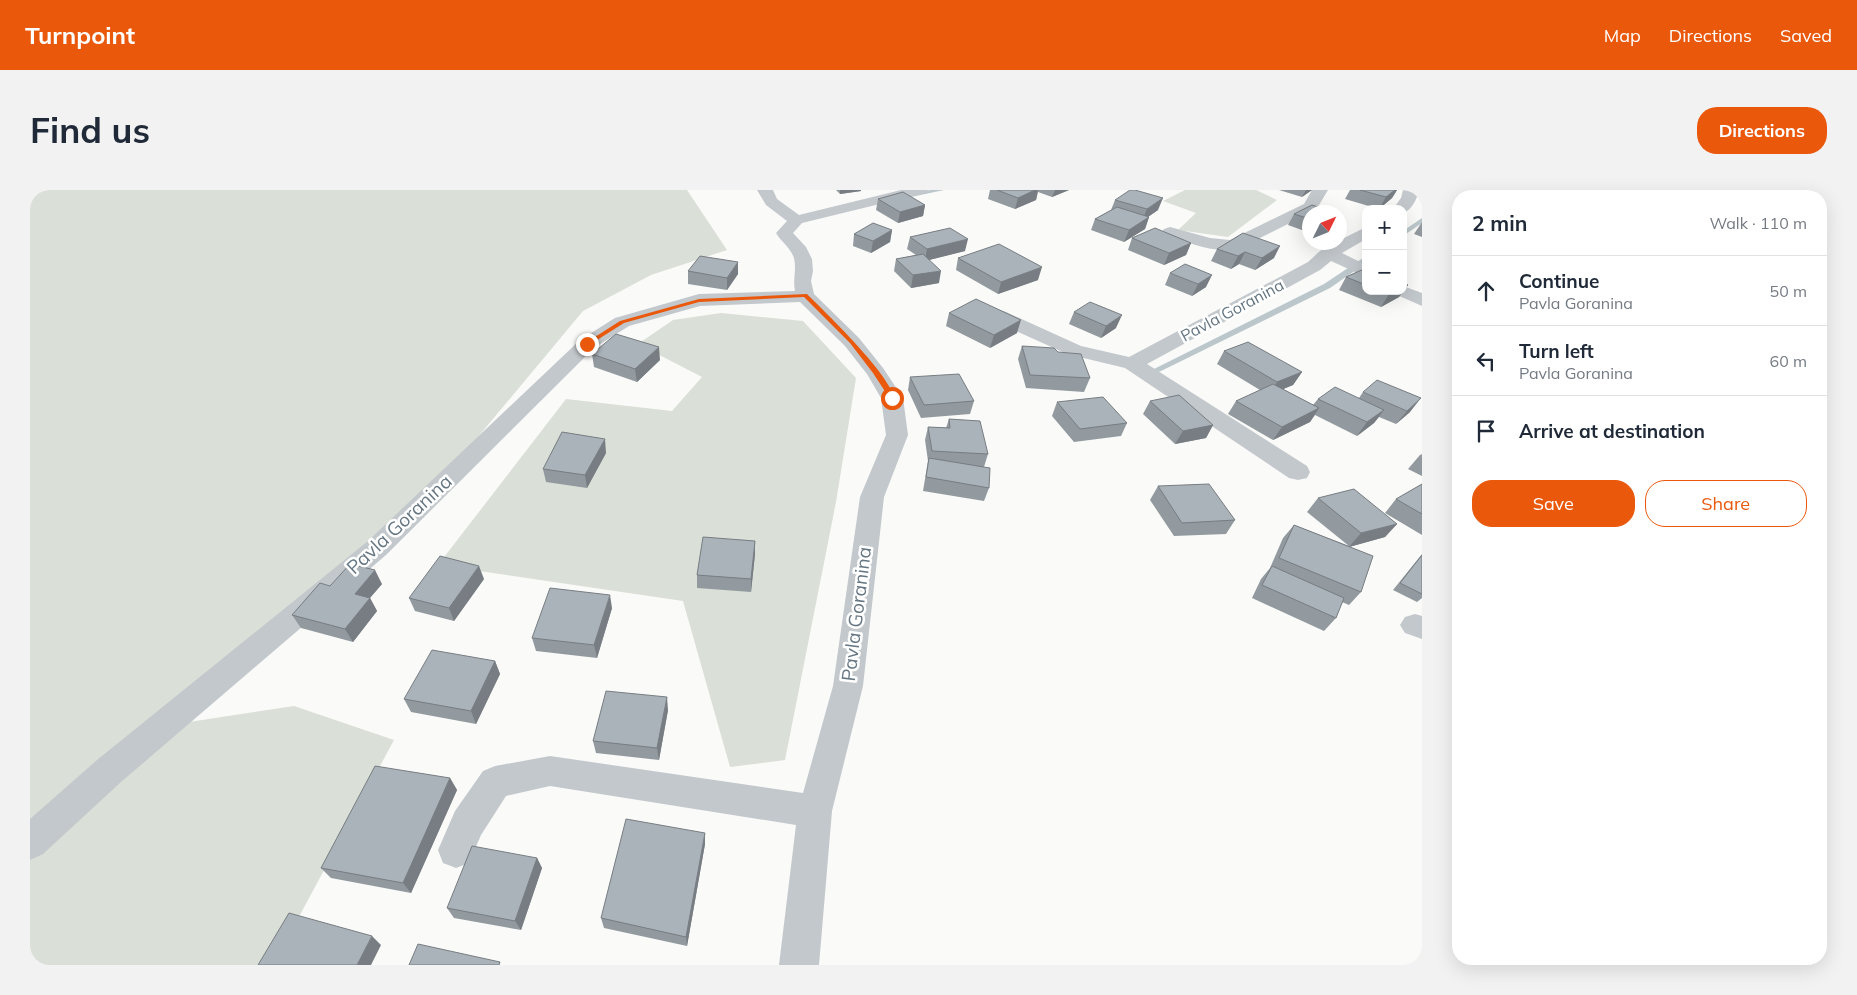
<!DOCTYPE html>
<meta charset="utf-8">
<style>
body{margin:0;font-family:Mulish,sans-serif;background:#f2f2f3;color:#1f2937}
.controls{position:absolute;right:15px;top:15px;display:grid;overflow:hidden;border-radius:10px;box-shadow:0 5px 20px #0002}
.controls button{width:45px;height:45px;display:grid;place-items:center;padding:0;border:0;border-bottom:1px solid #e0e1e3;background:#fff;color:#1f2937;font:25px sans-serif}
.compass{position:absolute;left:1272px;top:15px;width:45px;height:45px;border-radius:50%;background:#fff;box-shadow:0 5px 20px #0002;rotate:47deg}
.stop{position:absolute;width:15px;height:15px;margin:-11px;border:4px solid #ea580c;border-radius:50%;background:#fff}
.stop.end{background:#ea580c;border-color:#fff;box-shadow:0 1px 5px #0008}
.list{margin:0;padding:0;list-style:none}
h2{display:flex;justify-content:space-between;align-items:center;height:65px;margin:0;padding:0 20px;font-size:21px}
h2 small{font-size:16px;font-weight:400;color:#747a83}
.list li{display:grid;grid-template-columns:32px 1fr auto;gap:15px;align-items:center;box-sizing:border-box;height:70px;padding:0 20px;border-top:1px solid #e0e1e3}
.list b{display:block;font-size:19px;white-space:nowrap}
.list p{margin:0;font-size:16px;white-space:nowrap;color:#747a83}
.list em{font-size:16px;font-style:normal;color:#747a83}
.actions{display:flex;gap:10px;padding:15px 20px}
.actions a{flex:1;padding:11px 0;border:1px solid #ea580c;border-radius:20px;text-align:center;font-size:18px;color:#ea580c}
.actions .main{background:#ea580c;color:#fff}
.icon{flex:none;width:28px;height:28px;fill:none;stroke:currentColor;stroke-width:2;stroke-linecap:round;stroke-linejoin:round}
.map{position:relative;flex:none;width:1392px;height:775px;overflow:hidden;border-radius:20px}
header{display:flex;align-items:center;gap:30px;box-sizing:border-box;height:70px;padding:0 25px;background:#ea580c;color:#fff}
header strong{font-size:24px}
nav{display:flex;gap:28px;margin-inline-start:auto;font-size:18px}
.intro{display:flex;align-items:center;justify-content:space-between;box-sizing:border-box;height:120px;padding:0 30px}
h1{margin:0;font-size:35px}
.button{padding:12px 22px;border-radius:20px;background:#ea580c;color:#fff;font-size:18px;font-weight:700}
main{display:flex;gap:30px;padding:0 30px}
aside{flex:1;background:#fff;border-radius:20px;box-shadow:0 5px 20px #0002}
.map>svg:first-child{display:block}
.green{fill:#dadfd7}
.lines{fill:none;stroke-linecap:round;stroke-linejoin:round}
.stream{fill:#bbc7cb;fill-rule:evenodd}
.street{fill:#c3c8cc;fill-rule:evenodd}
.wall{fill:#929a9f}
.shaded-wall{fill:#777d82}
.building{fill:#aab3b9;stroke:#777d82}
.route{fill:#ea580c}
.labels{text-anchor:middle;stroke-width:5;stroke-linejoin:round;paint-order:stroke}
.far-street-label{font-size:16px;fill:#657683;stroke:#fff}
.street-label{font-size:19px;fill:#657683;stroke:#fff}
</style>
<header>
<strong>Turnpoint</strong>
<nav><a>Map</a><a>Directions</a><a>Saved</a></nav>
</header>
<div class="intro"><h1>Find us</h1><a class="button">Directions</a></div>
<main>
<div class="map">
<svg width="1392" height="775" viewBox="0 0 1392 775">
<rect width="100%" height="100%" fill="#fafaf8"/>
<!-- green -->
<path class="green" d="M0,0H657L697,60L621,85L553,121L422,278L146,534L264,516L364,550L243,775H0Z
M1155,0H1226L1247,10L1198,47L1148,40L1166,23L1133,11Z
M691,123L773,131L826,188L806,312L755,570L700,577L653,411L408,375L536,209L642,221L672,187L608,154L643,130Z"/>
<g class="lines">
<!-- stream -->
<path class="stream" d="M900,0H914L881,7L878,5Z
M1392,28V33L1373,46V41Z
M1333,68H1336V73L1300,98L1131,181L1128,182L1124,179L1294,94Z"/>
<!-- street -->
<path class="street" d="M727,0H743L747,9L769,25L871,0H898L895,3L772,33L763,43L776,57L782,69L783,81L781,91L784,104L829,148L853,178L873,208L878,245L854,307L833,496L802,621L789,775H749L766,635L520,596L476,606L451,645L439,673L426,678L413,673L408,660L425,621L453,581L465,576L520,566L773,603L803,496L830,307L856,245L851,208L837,184L815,156L770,112L670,116L599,136L564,158L356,365L91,592L13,664L0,670V629L67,570L338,351L550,150L585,128L669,104L765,101C762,88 769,73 761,62C757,55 750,50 746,43L757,31L736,15Z
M1282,0H1298L1286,20L1208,59C1185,64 1157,52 1134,45L1132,42L1134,39L1140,37L1180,48L1200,50L1274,14Z
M1373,0H1389C1387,9 1382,20 1373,23V19H1363L1371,8Z
M1336,37V49L1312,63L1336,75V87L1301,71L1290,80L1117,174L1277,276L1280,282L1277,288L1268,290L1259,288L1095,178L1037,164L962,130L959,126L962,122L969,120L976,122L1051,156L1099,167L1278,72C1286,65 1297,52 1310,52V50Z
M1373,96L1392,103V116L1367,105L1364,101H1373Z
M1385,424L1392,426V449L1375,443L1370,435L1375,427Z"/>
</g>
<!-- wall -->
<path class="wall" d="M806,0H831V1L810,4Z
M960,0H1039L1022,7L1008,2L1006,10L985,19L958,9Z
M1249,0H1282L1272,7Z
M1320,0H1367L1362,8L1349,19L1315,9Z
M848,9L895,15L893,26L868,33L846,20Z
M1085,10L1128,20L1118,27H1119L1115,39L1094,52L1061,40L1065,29L1081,20Z
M1280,22V43L1258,35L1264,24Z
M1392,32V47L1384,44Z
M862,40L860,52L841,63L823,56L824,44Z
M1213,43L1244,68L1225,80L1209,74L1201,79L1181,71L1187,59Z
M880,47L935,61L899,70L909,93L881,98L864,81L866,69L886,65L877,59Z
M1102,48L1161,53L1156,65L1134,75L1098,60Z
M928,68L1008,90L968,104L926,80Z
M1336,78V101H1373L1378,95L1369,107L1351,117L1309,100L1316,87Z
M658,81L708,84L697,100L658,94Z
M1140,83L1176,97L1162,106L1135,95Z
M1044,122L1086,138L1071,148L1039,134Z
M919,123L987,143L960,158L916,136Z
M992,156L1028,162L1060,188L1054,202L996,198L988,169Z
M1194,161L1272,182L1263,195L1253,199L1283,215L1288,209L1329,208L1333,202L1380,222L1366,234L1349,227L1344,233L1327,246L1285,225L1280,232L1243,250L1198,224L1206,211L1230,200L1187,174Z
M562,164L630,170L607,192L564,177Z
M880,187L944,211L940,224L891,228L878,200Z
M1120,211L1183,235L1176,248L1145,254L1113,224Z
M1027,212L1097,233L1091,246L1044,252L1022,226Z
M919,229L958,264L954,277L959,298L954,311L893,301L898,271L895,250L898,237L916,238Z
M576,263L557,298L516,292L513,279Z
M1392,264V286L1378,279L1390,265Z
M1392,294V345L1355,323L1366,309Z
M1128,296L1205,330L1196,344L1144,346L1120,310Z
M1288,308L1367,334L1355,347L1319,357L1331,402L1319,415L1312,412L1306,428L1294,441L1222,408L1231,389L1240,378L1253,348L1264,335L1319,356L1277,322Z
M725,351V364L721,402L667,398V385Z
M1392,364V408L1387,412L1363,400Z
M454,389L424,431L385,421L379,408Z
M352,394L340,408L347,421L323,452L271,438L262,425L300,396Z
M582,418L567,468L506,461L502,448Z
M465,471L470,484L446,534L381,522L374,509Z
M638,520L629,570L566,563L563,551Z
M420,588L427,600L381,703L301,688L291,678Z
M675,643V654L657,756L574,738L571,728Z
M507,668L512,678L491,740L424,728L417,718Z"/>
<!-- shaded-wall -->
<path class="shaded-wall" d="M810,0H831V1L810,4Z
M1005,0H1008L1006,10L985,19L988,8Z
M1025,0H1039L1022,7Z
M1276,0H1282L1272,7Z
M1365,0H1367L1362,8L1349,19L1356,7Z
M1133,8L1128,20L1112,31L1117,19Z
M895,15L893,26L868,33L870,22Z
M1119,27L1115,39L1094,52L1099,40Z
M862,40L860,52L841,63L843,51Z
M938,49L935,61L895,71L897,59Z
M1161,53L1156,65L1134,75L1139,63Z
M1250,56L1244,68L1225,80L1232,68Z
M1215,62L1209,74L1201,79L1208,66Z
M708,72V84L697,100V88Z
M1012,77L1008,90L968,104L971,92Z
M911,81L909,93L881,98L883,85Z
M1182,85L1176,97L1162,106L1168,94Z
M1378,95L1369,107L1351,117L1359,104L1365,101H1373V97Z
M1092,125L1086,138L1071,148L1076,136Z
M991,130L987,143L960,158L964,145Z
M629,157L630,170L607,192L605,179Z
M1272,182L1263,195L1239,205L1247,192Z
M1391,208L1380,222L1366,234L1377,221Z
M1289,218L1280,232L1243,250L1252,237Z
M1354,220L1344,233L1327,246L1337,232Z
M1183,235L1176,248L1145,254L1153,241Z
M575,249L576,263L557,298L555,285Z
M1367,334L1355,347L1319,357L1331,343Z
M725,351V364L721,402V389Z
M449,376L454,389L424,431L419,418Z
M345,380L352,394L332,417L325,404Z
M580,405L582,418L567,468L564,455Z
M340,408L347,421L323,452L315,439Z
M465,471L470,484L446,534L441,521Z
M637,507L638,520L629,570L627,558Z
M420,588L427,600L381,703L373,693Z
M675,643V654L657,756L656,747Z
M507,668L512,678L491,740L485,731Z
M342,746L351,755L341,775H327Z"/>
<!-- building -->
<path class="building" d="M967,0H1005L988,8Z
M1100,0H1105L1133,8L1117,19L1085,10Z
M1330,0H1365L1356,7Z
M873,2L895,15L870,22L848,9Z
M1282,15L1303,22H1280V29L1264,24Z
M1087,17L1119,27L1099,40L1065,29Z
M843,33L862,40L843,51L824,44Z
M920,38L938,49L897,59L880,47Z
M1125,38L1161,53L1139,63L1102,48Z
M1213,43L1250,56L1232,68L1215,62L1208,66L1187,59Z
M969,54L1012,77L971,92L928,68Z
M893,64L911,81L883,85L866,69Z
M670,66L708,72L697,88L658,81Z
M1155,74L1182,85L1168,94L1140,83Z
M1336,78V95L1316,87Z
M1373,93L1378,95L1373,97Z
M1351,101H1365L1359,104Z
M946,109L991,130L964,145L919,123Z
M1060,112L1092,125L1076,136L1044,122Z
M586,144L629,157L605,179L562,164Z
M1218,152L1272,182L1247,192L1194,161Z
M992,156L1024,158L1028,162L1051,164L1060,188L1000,185Z
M929,184L944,211L894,215L880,187Z
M1347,190L1391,208L1377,221L1333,202Z
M1243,194L1289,218L1252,237L1206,211Z
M1305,197L1354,220L1337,232L1288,209Z
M1149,205L1183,235L1153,241L1120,211Z
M1073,207L1097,233L1050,239L1027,212Z
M919,229L950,231L958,264L902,261L898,237L920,238Z
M532,242L575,249L555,285L513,279Z
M899,268L960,278L959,298L896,287Z
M1179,294L1205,330L1152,333L1128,296Z
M1392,294V324L1366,309Z
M1324,299L1367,334L1331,343L1288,308Z
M1264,335L1343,366L1331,402L1249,368Z
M673,347L725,351L721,389L667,385Z
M1392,365V404L1370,393Z
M410,366L449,376L419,418L379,408Z
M320,374L345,380L325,404L340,408L315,439L262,425L290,393L300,396Z
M1242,376L1314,408L1306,428L1232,395Z
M520,398L580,405L564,455L502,448Z
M402,460L465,471L441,521L374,509Z
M576,501L637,507L627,558L563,551Z
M345,576L420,588L373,693L291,678Z
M596,629L675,643L656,747L571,728Z
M442,656L507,668L485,731L417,718Z
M259,723L342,746L327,775H228Z
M388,754L470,772L469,775H379Z"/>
<!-- route -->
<path class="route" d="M777,104C796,123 862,186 864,209H860L843,183L820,153L774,107L669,112L594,133L559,155L554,154L590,131L669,109Z"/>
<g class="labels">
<!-- far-street labels -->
<g class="far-street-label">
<text transform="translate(1202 120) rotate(-28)" y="6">Pavla Goranina</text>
</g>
<!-- street labels -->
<g class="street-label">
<text transform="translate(369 334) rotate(-43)" y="7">Pavla Goranina</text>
<text transform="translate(826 424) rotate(-83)" y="7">Pavla Goranina</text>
</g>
</g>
</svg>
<div class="controls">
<button>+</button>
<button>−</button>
</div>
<svg class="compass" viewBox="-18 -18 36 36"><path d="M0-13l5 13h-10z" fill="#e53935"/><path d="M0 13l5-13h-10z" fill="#747a83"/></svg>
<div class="stop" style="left:862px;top:208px"></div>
<div class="stop end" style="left:557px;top:154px"></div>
</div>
<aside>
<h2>2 min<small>Walk · 110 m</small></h2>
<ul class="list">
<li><svg class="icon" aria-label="ahead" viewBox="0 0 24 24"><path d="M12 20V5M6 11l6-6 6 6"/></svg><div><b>Continue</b><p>Pavla Goranina</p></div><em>50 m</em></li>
<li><svg class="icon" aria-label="left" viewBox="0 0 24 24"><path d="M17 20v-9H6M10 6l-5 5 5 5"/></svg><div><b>Turn left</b><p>Pavla Goranina</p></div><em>60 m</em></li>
<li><svg class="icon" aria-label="arrive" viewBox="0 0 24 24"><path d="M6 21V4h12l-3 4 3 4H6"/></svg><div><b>Arrive at destination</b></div></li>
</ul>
<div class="actions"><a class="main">Save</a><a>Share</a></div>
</aside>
</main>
